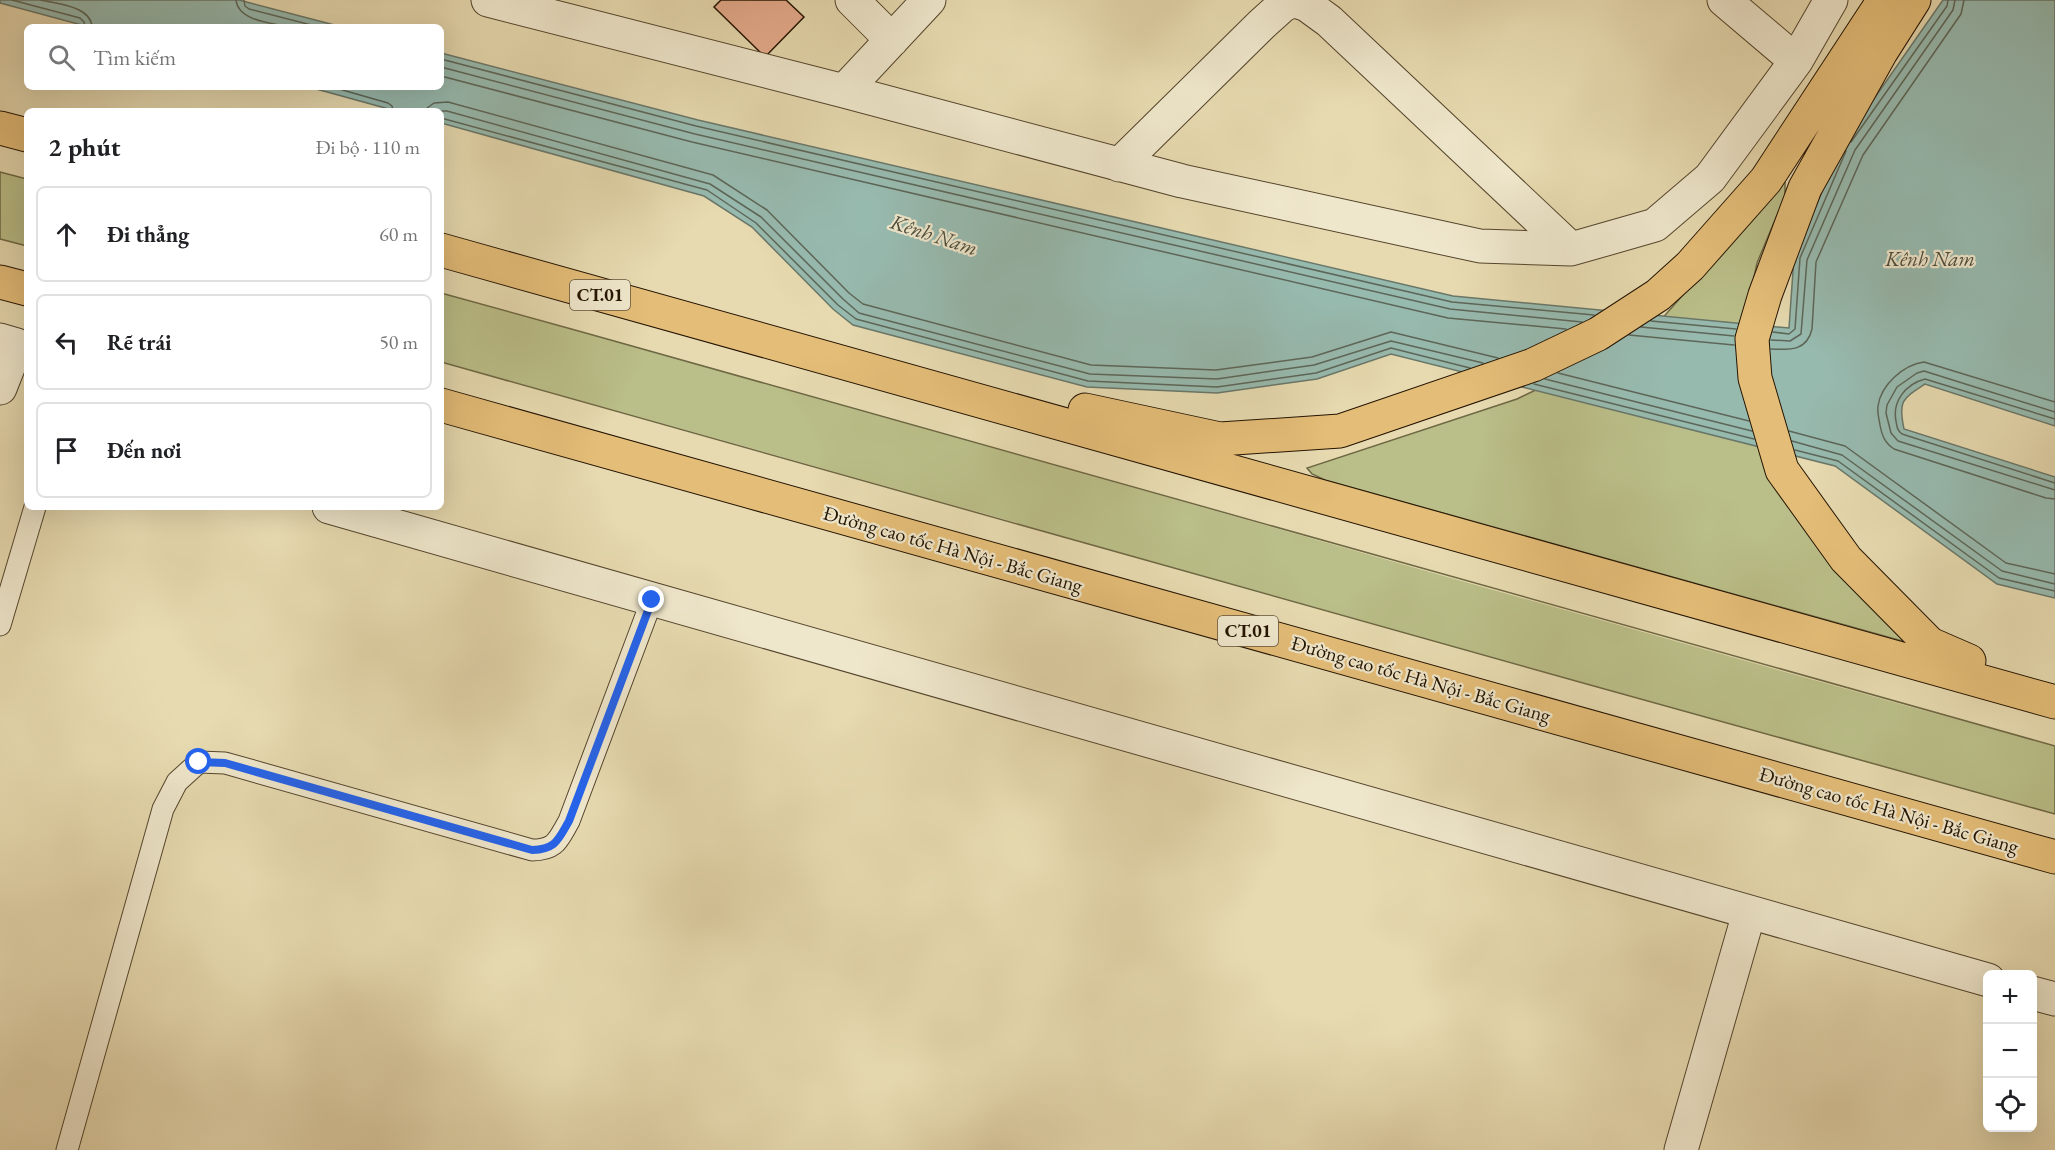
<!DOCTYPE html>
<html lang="vi">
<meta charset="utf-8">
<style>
body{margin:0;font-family:"EB Garamond",serif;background:#f2f2f2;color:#202124}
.controls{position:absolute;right:18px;bottom:18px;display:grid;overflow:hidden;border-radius:9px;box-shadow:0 6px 24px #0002}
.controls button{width:54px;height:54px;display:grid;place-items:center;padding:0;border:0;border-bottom:2px solid #e0e0e0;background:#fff;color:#202124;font:30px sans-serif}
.stop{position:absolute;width:18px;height:18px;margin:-14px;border:4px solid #2563eb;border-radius:50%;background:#fff}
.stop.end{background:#2563eb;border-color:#fff;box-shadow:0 2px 6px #0008}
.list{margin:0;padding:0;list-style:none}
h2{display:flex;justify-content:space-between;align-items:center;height:78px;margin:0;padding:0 24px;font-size:26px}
h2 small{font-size:20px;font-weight:400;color:#757577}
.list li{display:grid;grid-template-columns:39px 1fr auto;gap:18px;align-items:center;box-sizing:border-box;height:96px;margin:0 12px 12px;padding:0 12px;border:2px solid #e0e0e0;border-radius:9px}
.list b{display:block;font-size:22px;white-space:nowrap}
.list em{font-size:20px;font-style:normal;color:#757577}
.icon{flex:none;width:33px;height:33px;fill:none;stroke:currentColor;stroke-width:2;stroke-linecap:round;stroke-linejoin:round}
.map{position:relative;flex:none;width:2055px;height:1150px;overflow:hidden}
.search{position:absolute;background:#fff;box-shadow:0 6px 24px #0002;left:24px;top:24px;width:420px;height:66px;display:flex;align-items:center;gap:15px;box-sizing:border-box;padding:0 21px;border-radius:9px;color:#757577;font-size:22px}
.panel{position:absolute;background:#fff;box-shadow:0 6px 24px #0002;left:24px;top:108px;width:420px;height:402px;border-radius:9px}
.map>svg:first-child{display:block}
.green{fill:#babe88;stroke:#6e6844;stroke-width:1.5}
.water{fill:#97baaf;stroke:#697769;stroke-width:1.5}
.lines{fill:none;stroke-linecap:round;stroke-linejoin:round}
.shore{stroke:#5d6658;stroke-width:1.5}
.building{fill:#e6ab8c;stroke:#231300;stroke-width:1.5}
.service-casing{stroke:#54452c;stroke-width:23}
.minor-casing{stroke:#54452c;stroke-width:35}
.motorway-casing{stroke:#231300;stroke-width:35}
.service{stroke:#efe7cc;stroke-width:21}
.minor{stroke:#efe7cc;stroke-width:33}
.motorway{stroke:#e4bd78;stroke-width:33}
.route{stroke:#2563eb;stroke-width:8}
.labels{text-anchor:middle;stroke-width:4.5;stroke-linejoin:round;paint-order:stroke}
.shield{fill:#efe7cc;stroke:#60533d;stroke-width:1.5}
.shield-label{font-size:18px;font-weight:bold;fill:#231300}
.street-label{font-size:20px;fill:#231300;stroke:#efe7cc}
.water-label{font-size:21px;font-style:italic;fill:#4c4d3d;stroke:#efe7cc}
</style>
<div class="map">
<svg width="2055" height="1150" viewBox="0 0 2055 1150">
<rect width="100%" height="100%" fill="#e7dab0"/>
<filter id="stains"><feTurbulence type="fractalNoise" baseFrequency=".00333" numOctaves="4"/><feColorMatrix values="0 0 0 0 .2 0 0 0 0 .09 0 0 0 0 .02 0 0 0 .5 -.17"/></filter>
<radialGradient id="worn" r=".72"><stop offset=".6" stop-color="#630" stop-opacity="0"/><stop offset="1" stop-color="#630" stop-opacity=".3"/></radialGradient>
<!-- green -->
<path class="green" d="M1785,170V196L1757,263L1742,334L1746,384L1901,636L1902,641L1325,480L1312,474L1307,468L1517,399L1575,371L1660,321L1727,245Z
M0,172L27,179V246L0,239Z
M441,293C980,441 1516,600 2055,746V814C1516,667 980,510 441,362Z"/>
<!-- water -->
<path class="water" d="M0,0H239L342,27H89L0,3Z
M1943,0H2055V426L1925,384C1902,399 1898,401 1904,429L2055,477V598L1997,584L1835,466L1391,354L1317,379L1217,393L1087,387L853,325L833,309L752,227L704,196L441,123V111H396L309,87H441V53L698,120L1453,296L1789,328L1794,257L1843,143Z"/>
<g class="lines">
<!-- shore -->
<path class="shore" d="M12,0L80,18L84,22L85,27
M41,0C57,4 91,6 92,27
M236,0C238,21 272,23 289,27
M244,0L245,6L249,9L319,27
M441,59L696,126L1452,302L1594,315
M441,67L695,134L1450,309L1582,322
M441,76L692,142L1448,318L1566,329
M332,87L388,103L392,106L393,111
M423,111L434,103L448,102L713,175L767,210L849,293L863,304L1091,365L1216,370L1312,357L1391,332L1498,358
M438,111H447L710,184L761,217L843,299L859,313L1090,374L1217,379L1314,365L1391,341L1483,363
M441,118L707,190L756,223L838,305L856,319L1088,381L1217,387L1316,373L1391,348L1470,368
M1851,142L1947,6L1948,0
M1651,321L1736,329
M1641,327L1734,336
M1773,332L1789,334L1795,329L1800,258L1846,151
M1629,335L1734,345
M1771,340L1790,341L1801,334L1807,260L1855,150L1953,10L1955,0
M1771,349C1790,350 1807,351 1812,329L1816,262L1863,155L1961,14L1964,0
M1558,373L1749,421
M1545,379L1752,431
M1534,384L1754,439
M2055,402L1924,362C1903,365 1881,385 1878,406C1877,413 1879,419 1880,425C1882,436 1885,443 1894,449L2046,498L2055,499
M2055,412L1924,371L1917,373L1897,387L1887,405L1886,413L1891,433L1898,441L2055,490
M2055,419L1925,379C1906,384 1892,401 1896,421C1897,427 1897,430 1902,434L2055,483
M1789,431L1845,446L2006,563L2055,574
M1792,441L1842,455L2002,571L2055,584
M1795,450L1838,461L1999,578L2055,591"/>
</g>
<!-- building -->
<path class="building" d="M721,0H786L804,17L765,57L714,7Z"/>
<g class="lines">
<!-- service casing -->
<g class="service-casing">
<path id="service" d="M0,625L35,507
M67,1150L163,809L177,782L199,762L225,763L532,850C556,850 558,840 569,821L652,600"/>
</g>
<!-- minor casing -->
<g class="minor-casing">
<path id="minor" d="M488,0L844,91L1182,181L1480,246L1571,249L1655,225L1710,178L1796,61L1831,0
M852,0L892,40
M1293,0L1307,5L1329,21L1571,249
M1724,0L1796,61
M844,91L929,0
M1119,165L1262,24L1282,6L1293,0
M0,340L17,345L0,388
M329,507L1988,980
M2032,993L2055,999
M1681,1150L1749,913"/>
</g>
<!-- motorway casing -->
<g class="motorway-casing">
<path id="motorway" d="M1914,0L1881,52L1805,188L1765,295L1752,339L1755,378L1782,470L1846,559L1930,644L1969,661
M0,128L27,135
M441,250L2055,702
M0,282L27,289
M441,405L2055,857
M1085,410L1220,439L1340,431L1533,365L1598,334L1658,295L1690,266L1766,180L1884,0"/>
</g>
<!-- service -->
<use href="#service" class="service"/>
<!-- minor -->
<use href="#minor" class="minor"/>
<!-- motorway -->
<use href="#motorway" class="motorway"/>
</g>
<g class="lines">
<!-- route -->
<path class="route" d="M199,762L225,763L532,850C556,849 558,840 569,821L652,600"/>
</g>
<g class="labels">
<!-- shield labels -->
<g class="shield">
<rect x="570" y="280" width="60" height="30" rx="4.5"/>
<rect x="1218" y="616" width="60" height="30" rx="4.5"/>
</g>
<g class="shield-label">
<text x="600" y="301">CT.01</text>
<text x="1248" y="637">CT.01</text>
</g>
<!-- street labels -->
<g class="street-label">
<text transform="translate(953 549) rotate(16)" y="7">Đường cao tốc Hà Nội - Bắc Giang</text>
<text transform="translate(1421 679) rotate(16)" y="7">Đường cao tốc Hà Nội - Bắc Giang</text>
<text transform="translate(1889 810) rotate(16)" y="7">Đường cao tốc Hà Nội - Bắc Giang</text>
</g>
<!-- water labels -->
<g class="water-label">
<text transform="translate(934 235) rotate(18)" y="7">Kênh Nam</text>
<text x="1930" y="266">Kênh Nam</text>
</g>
</g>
<rect width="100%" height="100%" filter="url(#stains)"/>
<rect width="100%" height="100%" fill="url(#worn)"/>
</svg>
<div class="controls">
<button>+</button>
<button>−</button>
<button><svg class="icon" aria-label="locate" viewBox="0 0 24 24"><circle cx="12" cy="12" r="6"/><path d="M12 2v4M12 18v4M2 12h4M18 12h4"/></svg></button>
</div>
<div class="stop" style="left:199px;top:762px"></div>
<div class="stop end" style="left:652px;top:600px"></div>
<div class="search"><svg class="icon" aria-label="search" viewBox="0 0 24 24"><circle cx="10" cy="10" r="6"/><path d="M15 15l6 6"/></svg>Tìm kiếm</div>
<section class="panel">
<h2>2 phút<small>Đi bộ · 110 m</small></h2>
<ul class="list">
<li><svg class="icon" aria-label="ahead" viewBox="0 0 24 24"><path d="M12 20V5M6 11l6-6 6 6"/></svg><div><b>Đi thẳng</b></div><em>60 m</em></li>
<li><svg class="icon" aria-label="left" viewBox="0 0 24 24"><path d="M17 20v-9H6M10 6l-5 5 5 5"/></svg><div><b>Rẽ trái</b></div><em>50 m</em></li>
<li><svg class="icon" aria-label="arrive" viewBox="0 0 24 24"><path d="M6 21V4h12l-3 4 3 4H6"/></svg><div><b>Đến nơi</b></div></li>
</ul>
</section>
</div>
